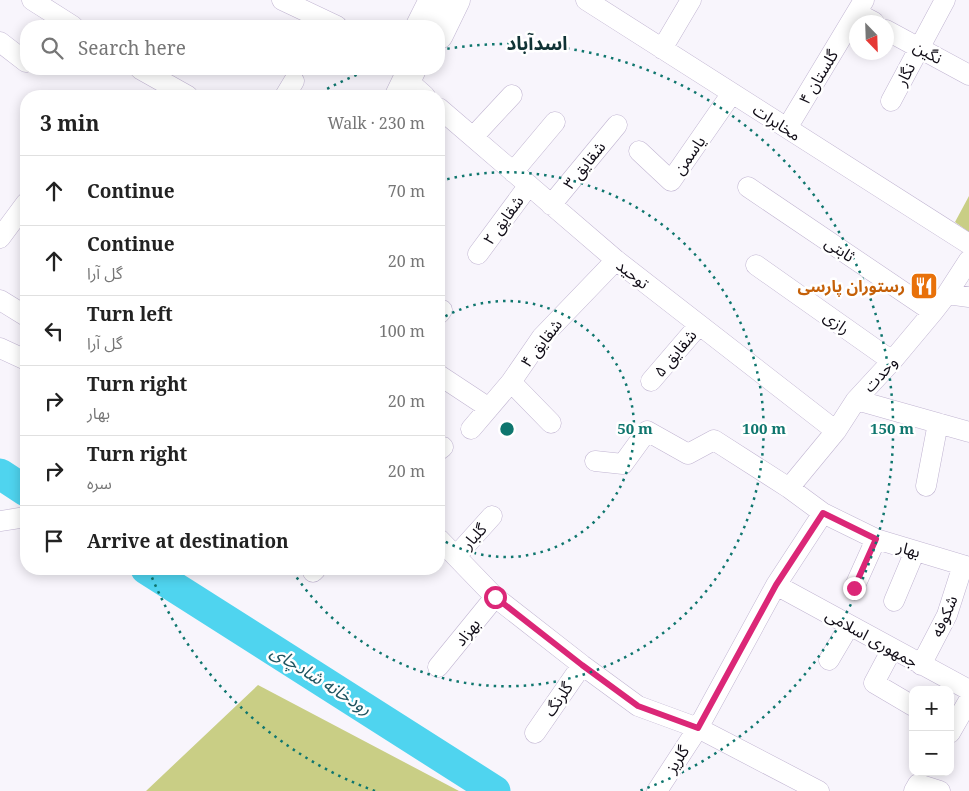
<!DOCTYPE html>
<meta charset="utf-8">
<style>
body{margin:0;font-family:"Noto Serif","Noto Sans Arabic",serif;background:#f2f2f2;color:#222}
.controls{position:absolute;right:15px;bottom:15px;display:grid;overflow:hidden;border-radius:10px;box-shadow:0 2px 12px #0003}
.controls button{width:45px;height:45px;display:grid;place-items:center;padding:0;border:0;border-bottom:1px solid #e0e0e0;background:#fff;color:#222;font:25px sans-serif}
.compass{position:absolute;left:849px;top:15px;width:45px;height:45px;border-radius:50%;background:#fff;box-shadow:0 2px 12px #0003;rotate:157deg}
.stop{position:absolute;width:15px;height:15px;margin:-11px;border:4px solid #db2777;border-radius:50%;background:#fff}
.stop.end{background:#db2777;border-color:#fff;box-shadow:0 1px 5px #0008}
.list{margin:0;padding:0;list-style:none}
h2{display:flex;justify-content:space-between;align-items:center;height:65px;margin:0;padding:0 20px;font-size:21px}
h2 small{font-size:16px;font-weight:400;color:#767676}
.list li{display:grid;grid-template-columns:32px 1fr auto;gap:15px;align-items:center;box-sizing:border-box;height:70px;padding:0 20px;border-top:1px solid #e0e0e0}
.list b{display:block;font-size:19px;white-space:nowrap}
.list p{margin:0;font-size:16px;white-space:nowrap;color:#767676}
.list em{font-size:16px;font-style:normal;color:#767676}
.icon{flex:none;width:28px;height:28px;fill:none;stroke:currentColor;stroke-width:2;stroke-linecap:round;stroke-linejoin:round}
.map{position:relative;flex:none;width:969px;height:791px;overflow:hidden}
.search{position:absolute;background:#fff;box-shadow:0 2px 12px #0003;left:20px;top:20px;width:425px;height:55px;display:flex;align-items:center;gap:12px;box-sizing:border-box;padding:0 18px;border-radius:20px;color:#767676;font-size:19px}
.panel{position:absolute;background:#fff;box-shadow:0 2px 12px #0003;left:20px;top:90px;width:425px;height:485px;border-radius:20px}
.map>svg:first-child{display:block}
.green{fill:#c9ce85}
.lines{fill:none;stroke-linecap:round;stroke-linejoin:round}
.river{stroke:#4fd4ef;stroke-width:31}
.street-casing{stroke:#c0b4d1;stroke-width:21}
.secondary-casing{stroke:#c0b4d1;stroke-width:29}
.street{stroke:#fff;stroke-width:20}
.secondary{stroke:#fff;stroke-width:28}
.route{stroke:#db2777;stroke-width:6}
.ring{fill:none;stroke:#0f766e;stroke-width:2.5;stroke-dasharray:2.5 5}
.labels{text-anchor:middle;stroke-width:5;stroke-linejoin:round;paint-order:stroke}
.street-label{font-size:16px;fill:#100c16;stroke:#fff}
.food-label{font-size:16px;font-weight:bold;fill:#c56008;stroke:#fff;text-anchor:end}
.water-label{font-size:18px;font-style:italic;fill:#1e5561;stroke:#fff}
.quarter-label{font-size:19px;font-weight:bold;fill:#103335;stroke:#fff}
.centre{fill:#0f766e;stroke:#fff;stroke-width:2.5}
.ring-label{font-size:15px;text-anchor:middle;font-weight:bold;fill:#0f766e;stroke:#fff;stroke-width:5;stroke-linejoin:round;paint-order:stroke}
</style>
<div class="map">
<svg width="969" height="791" viewBox="0 0 969 791">
<rect width="100%" height="100%" fill="#f8f5fc"/>
<!-- green -->
<path class="green" d="M969,196V232L955,222Z
M258,685L459,791H146Z"/>
<g class="lines">
<!-- river -->
<path class="river" d="M0,474L26,491
M146,569L495,791"/>
<!-- street casing -->
<g class="street-casing">
<path id="street" d="M32,0L73,26
M282,0L337,26
M586,0L969,244
M857,13L874,22
M886,30L969,75
M0,42L26,62
M662,49L691,0
M140,69L188,96
M407,80L425,96
M285,96L294,81
M891,101L945,0
M439,108L616,260L836,431
M787,128L864,0
M473,137L512,95
M639,151L671,181L732,93
M513,172L555,122
M748,187L933,312
M551,205L617,125
M0,238L26,203
M478,254L529,185
M756,265L892,361
M947,294L969,297
M0,300L26,316
M439,314L442,310
M0,348L26,360
M439,375L489,408
M651,381L699,325
M511,382L551,423
M856,400L969,432
M471,429L511,382L542,337L616,260
M439,450L443,447
M926,486L938,423
M789,488L836,431L856,400L892,361L933,312L947,294L969,260
M823,513L876,539L969,567
M0,521L26,517
M439,539L495,597L582,665L638,706L698,728L776,585L823,513L789,488L714,440L688,454L647,431L623,464L595,461
M456,556L492,516
M313,572L316,569
M776,585L969,690
M854,588L876,539
M894,601L915,551
M892,649L874,683L913,706
M829,660L849,626
M921,665L947,615L963,565
M438,667L495,597
M535,733L582,665
M950,733L969,700
M657,791L698,728L819,791
M914,791L918,784L940,791"/>
</g>
<!-- secondary casing -->
<g class="secondary-casing">
<path id="secondary" d="M420,26L433,0
M439,35L456,0
M399,96L412,69"/>
</g>
<!-- street -->
<use href="#street" class="street"/>
<!-- secondary -->
<use href="#secondary" class="secondary"/>
</g>
<g class="lines">
<!-- route -->
<path class="route" d="M495,597L582,665L638,706L698,728L776,585L823,513L876,539L854,588"/>
</g>
<!-- distance rings -->
<g class="ring">
<path d="M439 320A128 128 0 1 1 439 538"/>
<path d="M440 181A257 257 0 1 1 291 569"/>
<path d="M375 791A385 385 0 0 1 149 570M314 96A385 385 0 0 1 369 70M440 50A385 385 0 0 1 639 791"/>
</g>
<!-- icons -->
<defs>
<g id="restaurant-square" transform="scale(1.4375)"><rect x="-9" y="-9" width="18" height="18" rx="4" fill="#e8710a" stroke="#fff"/><path d="M-5-6h1v4h1v-4h1v4h1v-4h1v5L-1.5 .5V6h-2V.5L-5-1ZM5-6V6H3V1.5H1.5Q1.5-4 5-6Z" fill="#fff"/></g>
</defs>
<g fill-rule="evenodd">
<use href="#restaurant-square" x="924" y="286"/>
</g>
<g class="labels">
<!-- street labels -->
<g class="street-label">
<text transform="translate(928 52) rotate(29)" y="6">نگین</text>
<text transform="translate(905 74) rotate(-62)" y="6">نگار</text>
<text transform="translate(818 77) rotate(-59)" y="6">گلستان ۴</text>
<text transform="translate(777 122) rotate(33)" y="6">مخابرات</text>
<text transform="translate(689 155) rotate(-55)" y="6">یاسمن</text>
<text transform="translate(584 165) rotate(-51)" y="6">شقایق ۳</text>
<text transform="translate(503 220) rotate(-54)" y="6">شقایق ۲</text>
<text transform="translate(840 249) rotate(34)" y="6">ثابتی</text>
<text transform="translate(633 274) rotate(38)" y="6">توحید</text>
<text transform="translate(837 322) rotate(35)" y="6">رازی</text>
<text transform="translate(541 343) rotate(-52)" y="6">شقایق ۴</text>
<text transform="translate(675 353) rotate(-50)" y="6">شقایق ۵</text>
<text transform="translate(880 374) rotate(-48)" y="6">وحدت</text>
<text transform="translate(474 536) rotate(-48)" y="6">گلبار</text>
<text transform="translate(909 549) rotate(16)" y="6">بهار</text>
<text transform="translate(944 616) rotate(-67)" y="6">شکوفه</text>
<text transform="translate(467 632) rotate(-51)" y="6">بهزاد</text>
<text transform="translate(872 638) rotate(29)" y="6">جمهوری اسلامی</text>
<text transform="translate(558 699) rotate(-56)" y="6">گلرنگ</text>
<text transform="translate(677 759) rotate(-57)" y="6">گلریز</text>
</g>
<!-- food labels -->
<g class="food-label">
<text x="905" y="292">رستوران پارسی</text>
</g>
<!-- water labels -->
<g class="water-label">
<text transform="translate(321 680) rotate(32)" y="6">رودخانه شادچای</text>
</g>
<!-- quarter labels -->
<g class="quarter-label">
<text x="537" y="50">اسدآباد</text>
</g>
</g>
<circle cx="507" cy="429" r="8" class="centre"/>
<g class="ring-label">
<text x="635" y="434">50 m</text>
<text x="764" y="434">100 m</text>
<text x="892" y="434">150 m</text>
</g>
</svg>
<div class="controls">
<button>+</button>
<button>−</button>
</div>
<svg class="compass" viewBox="-18 -18 36 36"><path d="M0-13l5 13h-10z" fill="#e53935"/><path d="M0 13l5-13h-10z" fill="#767676"/></svg>
<div class="stop" style="left:495px;top:597px"></div>
<div class="stop end" style="left:854px;top:588px"></div>
<div class="search"><svg class="icon" aria-label="search" viewBox="0 0 24 24"><circle cx="10" cy="10" r="6"/><path d="M15 15l6 6"/></svg>Search here</div>
<section class="panel">
<h2>3 min<small>Walk · 230 m</small></h2>
<ul class="list">
<li><svg class="icon" aria-label="ahead" viewBox="0 0 24 24"><path d="M12 20V5M6 11l6-6 6 6"/></svg><div><b>Continue</b></div><em>70 m</em></li>
<li><svg class="icon" aria-label="ahead" viewBox="0 0 24 24"><path d="M12 20V5M6 11l6-6 6 6"/></svg><div><b>Continue</b><p>گل آرا</p></div><em>20 m</em></li>
<li><svg class="icon" aria-label="left" viewBox="0 0 24 24"><path d="M17 20v-9H6M10 6l-5 5 5 5"/></svg><div><b>Turn left</b><p>گل آرا</p></div><em>100 m</em></li>
<li><svg class="icon" aria-label="right" viewBox="0 0 24 24"><path d="M7 20v-9h11M14 6l5 5-5 5"/></svg><div><b>Turn right</b><p>بهار</p></div><em>20 m</em></li>
<li><svg class="icon" aria-label="right" viewBox="0 0 24 24"><path d="M7 20v-9h11M14 6l5 5-5 5"/></svg><div><b>Turn right</b><p>سره</p></div><em>20 m</em></li>
<li><svg class="icon" aria-label="arrive" viewBox="0 0 24 24"><path d="M6 21V4h12l-3 4 3 4H6"/></svg><div><b>Arrive at destination</b></div></li>
</ul>
</section>
</div>
